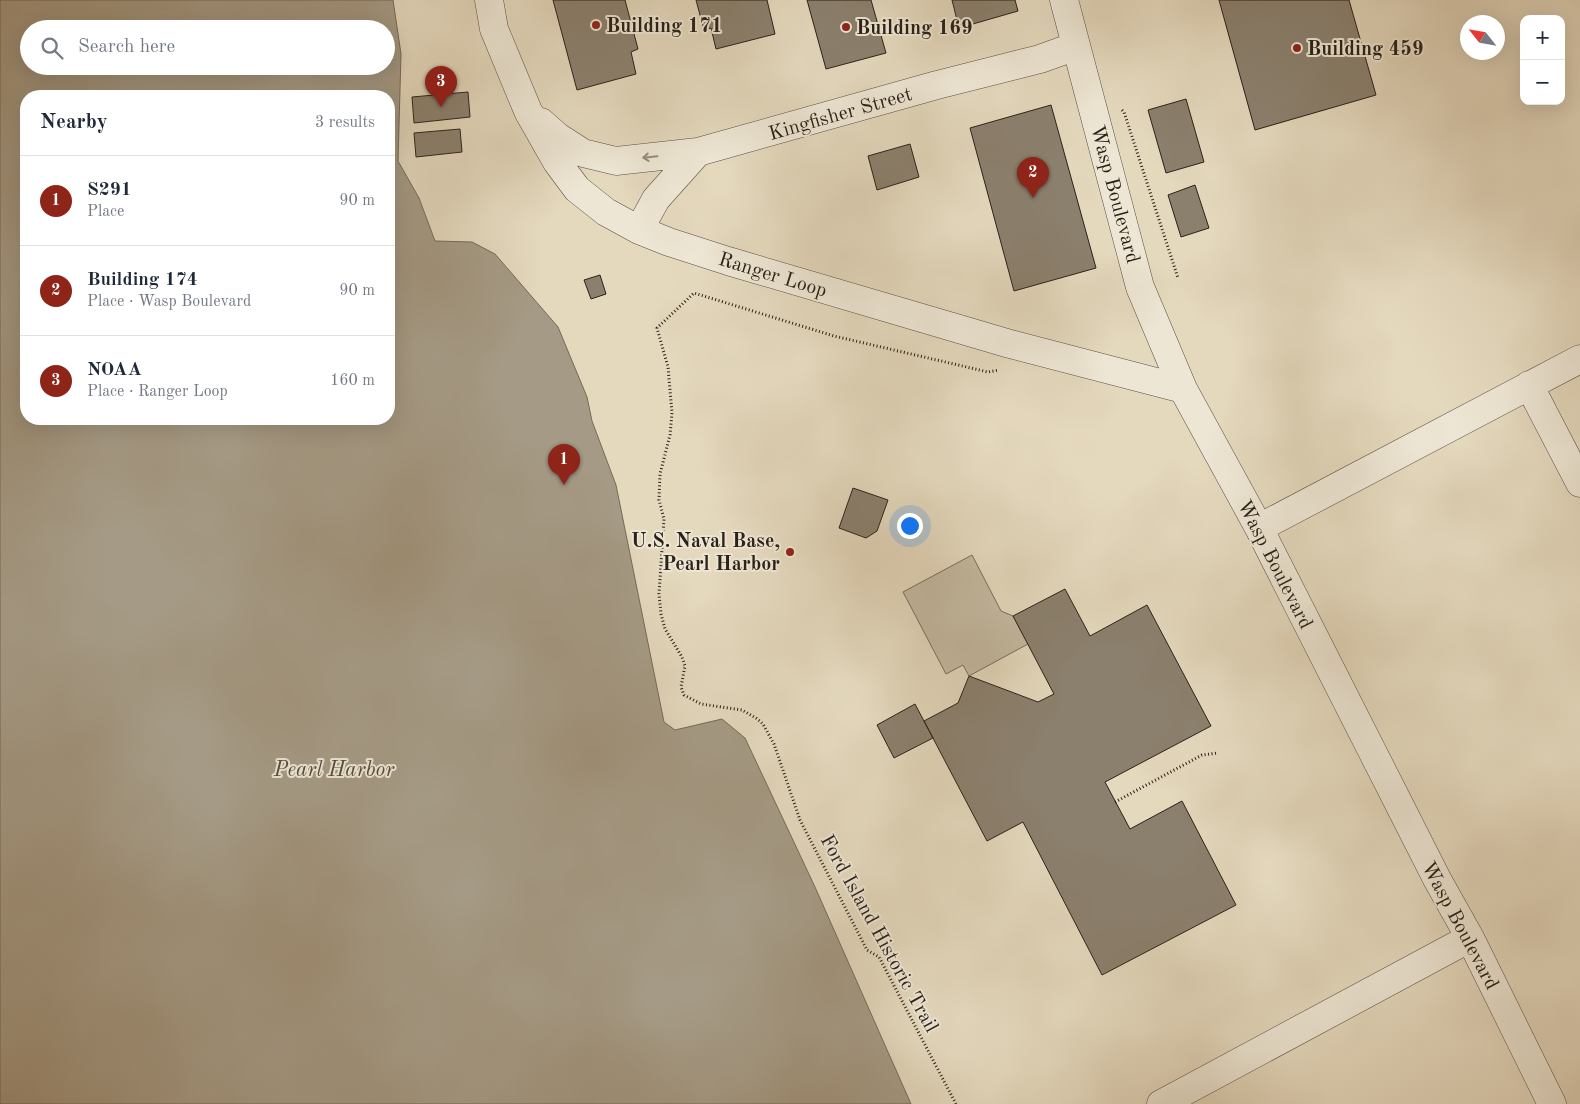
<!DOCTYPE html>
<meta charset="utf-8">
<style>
body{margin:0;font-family:"Old Standard TT",serif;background:#f2f2f3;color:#1f2937}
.controls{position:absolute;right:15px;top:15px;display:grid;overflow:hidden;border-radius:10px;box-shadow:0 5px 20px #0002}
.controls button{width:45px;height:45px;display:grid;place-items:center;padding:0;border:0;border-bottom:1px solid #e0e1e3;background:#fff;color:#1f2937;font:25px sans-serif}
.compass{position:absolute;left:1460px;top:15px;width:45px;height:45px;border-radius:50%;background:#fff;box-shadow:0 5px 20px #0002;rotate:301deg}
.you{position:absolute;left:909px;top:525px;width:18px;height:18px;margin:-12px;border:4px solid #fff;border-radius:50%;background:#1a73e8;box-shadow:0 0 0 8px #1a73e833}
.badge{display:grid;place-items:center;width:32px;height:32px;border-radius:50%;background:#8f2418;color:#fff;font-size:16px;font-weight:700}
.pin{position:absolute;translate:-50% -41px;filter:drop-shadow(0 1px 2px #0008)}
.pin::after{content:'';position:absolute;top:26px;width:18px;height:15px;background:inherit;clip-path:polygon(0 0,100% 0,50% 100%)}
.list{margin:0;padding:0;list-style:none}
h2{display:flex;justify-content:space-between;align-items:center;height:65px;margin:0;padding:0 20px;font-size:21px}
h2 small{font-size:16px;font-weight:400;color:#747a83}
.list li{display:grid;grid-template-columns:32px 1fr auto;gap:15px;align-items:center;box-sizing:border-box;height:90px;padding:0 20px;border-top:1px solid #e0e1e3}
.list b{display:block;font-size:19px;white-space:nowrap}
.list p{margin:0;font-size:16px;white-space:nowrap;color:#747a83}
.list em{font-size:16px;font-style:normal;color:#747a83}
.icon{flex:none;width:28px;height:28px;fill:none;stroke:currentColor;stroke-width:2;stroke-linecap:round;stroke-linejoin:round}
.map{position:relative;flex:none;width:1580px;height:1104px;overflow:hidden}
.search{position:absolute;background:#fff;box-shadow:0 5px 20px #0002;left:20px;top:20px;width:375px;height:55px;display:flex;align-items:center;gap:12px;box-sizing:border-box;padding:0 18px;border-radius:28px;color:#747a83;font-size:19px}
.panel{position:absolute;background:#fff;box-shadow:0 5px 20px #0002;left:20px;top:90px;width:375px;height:335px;border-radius:20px}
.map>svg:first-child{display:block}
.green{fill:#c4b9a1;stroke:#776d5c}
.water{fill:#a59a85;stroke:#746a59;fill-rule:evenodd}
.building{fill:#8b806e;stroke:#2a2118}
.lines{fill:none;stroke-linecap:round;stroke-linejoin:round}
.minor-casing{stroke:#584f41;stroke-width:29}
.path{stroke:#2a2118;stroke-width:3;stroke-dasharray:1 2.5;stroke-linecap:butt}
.minor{stroke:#ede6d4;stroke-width:28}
.oneway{stroke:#958d7f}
.poi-dot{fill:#8f2418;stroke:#ede6d4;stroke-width:2}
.labels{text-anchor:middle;stroke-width:4;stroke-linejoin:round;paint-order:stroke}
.poi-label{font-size:20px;font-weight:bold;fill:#2a2118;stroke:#ede6d4;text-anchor:start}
.street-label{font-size:20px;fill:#2a2118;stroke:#ede6d4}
.water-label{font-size:21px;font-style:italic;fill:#554b3e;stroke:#ede6d4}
</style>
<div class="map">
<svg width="1580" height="1104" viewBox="0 0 1580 1104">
<rect width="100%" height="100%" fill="#e4d8bd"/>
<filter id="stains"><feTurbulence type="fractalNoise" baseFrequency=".004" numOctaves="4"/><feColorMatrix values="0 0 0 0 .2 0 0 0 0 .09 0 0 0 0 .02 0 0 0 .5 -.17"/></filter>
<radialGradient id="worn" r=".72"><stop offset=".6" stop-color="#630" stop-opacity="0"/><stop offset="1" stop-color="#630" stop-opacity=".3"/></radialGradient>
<!-- green -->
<path class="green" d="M972,555L1001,611L1013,616L1028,644L969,676L963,665L946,674L903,592Z"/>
<!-- water -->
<path class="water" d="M0,0H393L401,54L398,161L419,198L435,241L472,242L495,254L558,327L587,397L592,421L616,485L664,722L675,730L722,719L745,738L815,887L911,1104H0ZM29,29H386V66H29ZM26,96H389V419H26Z"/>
<!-- building -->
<path class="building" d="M553,0H625L638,49L631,52L636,74L577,90Z
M696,0H767L775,34L716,49L711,28L704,30Z
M807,0H871L886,53L826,69Z
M952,0H1015L1018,11L959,28Z
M1219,0H1349L1376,95L1255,130Z
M468,92L470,117L414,123L412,97Z
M1186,99L1204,162L1166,173L1148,110Z
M1051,105L1096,268L1014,291L970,128Z
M460,129L462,152L416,157L414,133Z
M910,144L919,177L877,190L868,156Z
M1195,185L1209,228L1181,237L1168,195Z
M600,275L606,294L591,299L584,280Z
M853,488L888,500L877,531L866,538L839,528Z
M1065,589L1090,636L1147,605L1211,726L1105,782L1130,829L1182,801L1236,905L1102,975L1023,822L987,841L924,721L958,703L969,676L1038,702L1054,694L1013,616Z
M915,704L933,738L894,758L877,725Z"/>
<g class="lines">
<!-- minor casing -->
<g class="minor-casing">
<path id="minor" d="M489,0L494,29L528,111L557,162L577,189L606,212L639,230L669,242L728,261L1010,344L1183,389
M1064,0L1140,287L1183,389L1259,528L1437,879L1470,938L1552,1104
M541,122L558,137L583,153L616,161L698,152
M639,230L656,199L698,152L937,85L1040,59L1076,46
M1529,385L1580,483
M1259,528L1580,359
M1161,1104L1470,938"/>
</g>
<!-- path -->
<path class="path" d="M1122,110L1124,112L1178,278
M1115,802L1202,755L1218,753
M956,1104L879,957L867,950L800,820L774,744L763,724L756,718L742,710L701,704L684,695L681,687L685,666L682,657L665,629L661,614L659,594L664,519L659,500L660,474L670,435L672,413L668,367L657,328L694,293L834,336L988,372L999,370"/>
<!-- minor -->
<use href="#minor" class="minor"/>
</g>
<!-- one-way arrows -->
<defs><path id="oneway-shaft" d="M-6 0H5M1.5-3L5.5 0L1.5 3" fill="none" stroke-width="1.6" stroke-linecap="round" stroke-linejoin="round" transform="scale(1.25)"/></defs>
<use class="oneway" href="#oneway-shaft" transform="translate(650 157) rotate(174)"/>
<!-- markers -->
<g class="poi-dot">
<circle cx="596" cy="25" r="5"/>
<circle cx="846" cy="27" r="5"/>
<circle cx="1297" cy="48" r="5"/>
<circle cx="790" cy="552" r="5"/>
</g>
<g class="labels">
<!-- poi labels -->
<g class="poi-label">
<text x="606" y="32">Building 171</text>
<text x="856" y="34">Building 169</text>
<text x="1307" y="55">Building 459</text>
<text x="780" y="547" text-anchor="end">U.S. Naval Base,<tspan x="780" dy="23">Pearl Harbor</tspan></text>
</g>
<!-- street labels -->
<g class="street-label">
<text transform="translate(840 113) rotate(-16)" y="7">Kingfisher Street</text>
<text transform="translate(1116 194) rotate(75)" y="7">Wasp Boulevard</text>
<text transform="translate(773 274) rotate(17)" y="7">Ranger Loop</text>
<text transform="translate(1276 564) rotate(63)" y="7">Wasp Boulevard</text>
<text transform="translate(1461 925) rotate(62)" y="7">Wasp Boulevard</text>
<text transform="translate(880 933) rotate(61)" y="7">Ford Island Historic Trail</text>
</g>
<!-- water labels -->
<g class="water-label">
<text x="334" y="776">Pearl Harbor</text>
</g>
</g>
<rect width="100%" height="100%" filter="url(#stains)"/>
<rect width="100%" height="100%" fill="url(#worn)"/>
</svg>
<div class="controls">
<button>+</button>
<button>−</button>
</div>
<svg class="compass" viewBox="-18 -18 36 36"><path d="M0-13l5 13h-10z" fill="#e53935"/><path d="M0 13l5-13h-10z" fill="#747a83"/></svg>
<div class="you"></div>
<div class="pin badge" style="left:564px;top:485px">1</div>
<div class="pin badge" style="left:1033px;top:198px">2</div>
<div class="pin badge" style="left:441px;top:107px">3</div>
<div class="search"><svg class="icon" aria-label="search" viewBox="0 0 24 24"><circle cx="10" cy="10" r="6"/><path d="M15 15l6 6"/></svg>Search here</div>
<section class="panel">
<h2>Nearby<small>3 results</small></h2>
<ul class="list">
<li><span class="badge">1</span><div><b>S291</b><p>Place</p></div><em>90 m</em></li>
<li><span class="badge">2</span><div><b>Building 174</b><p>Place · Wasp Boulevard</p></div><em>90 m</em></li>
<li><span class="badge">3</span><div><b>NOAA</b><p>Place · Ranger Loop</p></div><em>160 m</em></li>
</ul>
</section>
</div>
